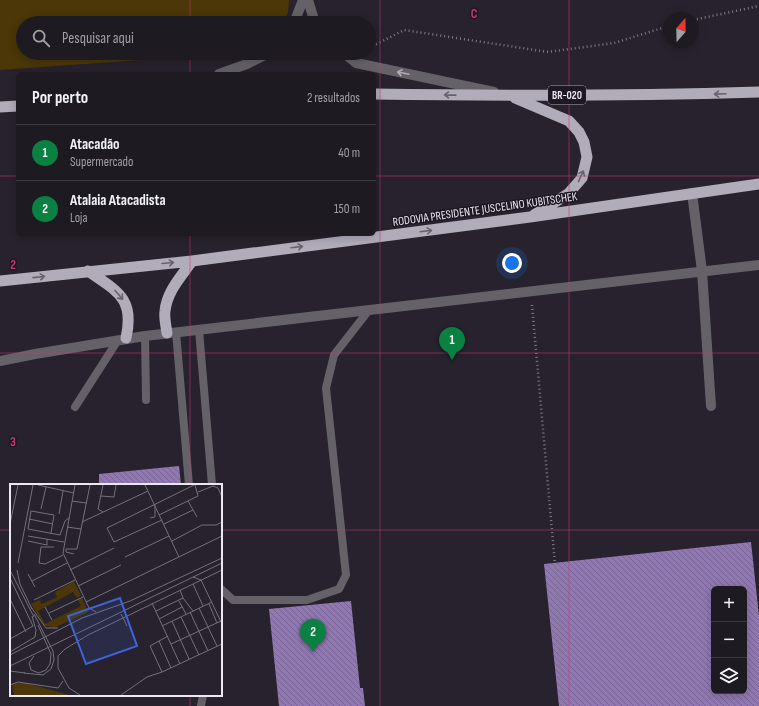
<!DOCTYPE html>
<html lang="pt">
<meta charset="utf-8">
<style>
body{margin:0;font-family:"Sofia Sans Condensed",sans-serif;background:#2a272f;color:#f1f3f6}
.controls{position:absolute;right:12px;bottom:12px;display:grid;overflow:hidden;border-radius:6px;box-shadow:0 2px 10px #0003}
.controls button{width:36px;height:36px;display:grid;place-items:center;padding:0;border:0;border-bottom:1px solid #3b3840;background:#1d1a22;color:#f1f3f6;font:20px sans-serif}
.compass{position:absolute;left:663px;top:12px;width:36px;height:36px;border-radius:50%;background:#1d1a22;box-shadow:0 2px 10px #0003;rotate:20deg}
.you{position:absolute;left:512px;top:263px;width:14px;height:14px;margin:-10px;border:3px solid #fff;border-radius:50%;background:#1a73e8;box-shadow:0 0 0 6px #1a73e833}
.badge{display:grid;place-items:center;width:26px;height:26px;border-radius:50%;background:#0b8043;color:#fff;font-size:13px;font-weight:700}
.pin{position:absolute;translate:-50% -33px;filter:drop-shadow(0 1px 2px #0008)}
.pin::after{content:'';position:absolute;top:21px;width:14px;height:12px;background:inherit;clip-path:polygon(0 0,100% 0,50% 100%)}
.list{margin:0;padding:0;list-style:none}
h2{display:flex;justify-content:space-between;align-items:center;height:52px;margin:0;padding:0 16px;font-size:17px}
h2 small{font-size:13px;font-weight:400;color:#a0a1a5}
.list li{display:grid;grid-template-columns:26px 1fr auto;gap:12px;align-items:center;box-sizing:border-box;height:56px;padding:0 16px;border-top:1px solid #3b3840}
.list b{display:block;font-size:15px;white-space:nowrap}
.list p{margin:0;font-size:13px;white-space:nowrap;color:#a0a1a5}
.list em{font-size:13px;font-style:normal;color:#a0a1a5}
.icon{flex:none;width:22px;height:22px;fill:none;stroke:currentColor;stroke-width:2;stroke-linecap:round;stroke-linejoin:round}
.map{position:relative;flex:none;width:759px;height:706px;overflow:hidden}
.search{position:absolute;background:#1d1a22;box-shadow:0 2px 10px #0003;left:16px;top:16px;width:360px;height:44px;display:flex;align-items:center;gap:10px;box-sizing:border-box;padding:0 14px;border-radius:22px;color:#a0a1a5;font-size:15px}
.panel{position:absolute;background:#1d1a22;box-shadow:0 2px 10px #0003;left:16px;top:72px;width:360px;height:164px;border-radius:6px}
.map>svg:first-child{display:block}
.grass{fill:#4b3707}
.building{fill:url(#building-back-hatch);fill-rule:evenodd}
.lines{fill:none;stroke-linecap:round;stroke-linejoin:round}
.path{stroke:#817d86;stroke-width:2.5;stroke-dasharray:1 3;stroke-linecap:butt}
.service{stroke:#646268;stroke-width:8}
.minor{stroke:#646268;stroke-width:10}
.trunk{stroke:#b1acba;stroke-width:11}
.oneway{stroke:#aeacb3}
.oneway2{stroke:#67626e}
.grid{fill:none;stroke:#c83771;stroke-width:1;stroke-opacity:0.55}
.labels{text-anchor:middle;stroke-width:3;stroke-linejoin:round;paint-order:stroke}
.shield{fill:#1d1823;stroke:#adaab2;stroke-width:1}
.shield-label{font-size:11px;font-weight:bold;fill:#ebe8f0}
.street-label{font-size:12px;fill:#ebe8f0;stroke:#1d1823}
.inset-road{fill:none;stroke:#75717b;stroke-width:1}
.view{fill:#3c65dc;fill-opacity:0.15;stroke:#3c65dc;stroke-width:2}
.inset-edge{fill:none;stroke:#ebe8f0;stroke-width:2}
.grid-label{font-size:13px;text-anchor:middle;font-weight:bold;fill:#c83771;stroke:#1d1823;stroke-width:3;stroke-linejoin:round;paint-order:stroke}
</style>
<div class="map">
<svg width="759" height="706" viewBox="0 0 759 706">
<defs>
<pattern id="building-back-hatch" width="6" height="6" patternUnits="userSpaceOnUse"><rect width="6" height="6" fill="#9277b5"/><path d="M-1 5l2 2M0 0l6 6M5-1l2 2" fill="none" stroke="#77668f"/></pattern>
</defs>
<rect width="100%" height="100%" fill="#27222d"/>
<!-- grass -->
<path class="grass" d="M0,0H289V2L288,13L283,23H23V53H240L0,70Z"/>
<!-- building -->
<path class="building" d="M179,466L181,485H99V474Z
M751,542L759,616V706H559L544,564ZM714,589H744V691H714Z
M351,601L360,688H363L365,706H279L269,609Z"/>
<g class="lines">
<!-- path -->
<path class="path" d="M693,20L759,6
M369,48L404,30L548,52L614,43L669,26
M532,305L559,610L560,676L564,706"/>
<!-- service -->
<path class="service" d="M199,330L212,485
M176,332L189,485
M145,336L146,400
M75,407L118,340
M221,589L233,600H307L339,589L346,575L326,388L334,355L369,310
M201,706L203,695"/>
<!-- minor -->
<path class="minor" d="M308,0L315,23
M294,23L303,0
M344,53L356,63L494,92
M219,74L247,64L269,53
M692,193L702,271L711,406
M0,361L35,354L145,336L759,265"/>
<!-- trunk -->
<path class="trunk" d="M374,94C502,96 631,96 759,92
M515,98L569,121L579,132L584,142L587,157L582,178L568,194L534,215
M0,107L18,106
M88,271C117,291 135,298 126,338
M0,281L192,261L530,217L759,184
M167,333C166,326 164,318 165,311C167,291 181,277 192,261"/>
</g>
<!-- one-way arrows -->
<defs><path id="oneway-shaft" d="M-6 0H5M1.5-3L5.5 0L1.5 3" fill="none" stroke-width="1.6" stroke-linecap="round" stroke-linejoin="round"/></defs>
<use class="oneway" href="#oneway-shaft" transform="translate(403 73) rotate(-168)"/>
<g class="oneway2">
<use href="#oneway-shaft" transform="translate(720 94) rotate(178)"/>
<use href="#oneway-shaft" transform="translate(450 95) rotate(-179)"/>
<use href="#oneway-shaft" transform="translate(581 176) rotate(-65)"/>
<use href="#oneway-shaft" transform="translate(426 231) rotate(-7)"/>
<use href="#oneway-shaft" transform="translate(297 247) rotate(-7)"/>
<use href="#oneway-shaft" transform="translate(168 263) rotate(-5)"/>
<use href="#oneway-shaft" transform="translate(39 277) rotate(-6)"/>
<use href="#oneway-shaft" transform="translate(119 295) rotate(49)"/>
</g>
<!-- grid -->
<path class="grid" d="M190,0V23M380,0V706M569,0V706M190,53V74M0,176H18M374,176H759M190,234V485M0,353H759M0,530H11M221,530H759M190,695V706"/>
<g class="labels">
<!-- shield labels -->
<rect class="shield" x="548" y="86" width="38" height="18" rx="3"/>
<g class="shield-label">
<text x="567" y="99">BR-020</text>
</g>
<!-- street labels -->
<g class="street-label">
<text transform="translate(485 209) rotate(-8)" y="4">RODOVIA PRESIDENTE JUSCELINO KUBITSCHEK</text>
</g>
</g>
<!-- overview -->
<g transform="translate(10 484)">
<rect width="212" height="212" fill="#27222d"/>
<path d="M64,97L71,112L67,114L63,108L28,127L35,140L71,122L68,116L72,114L78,128L44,144L34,141L21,120L29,116L32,120L47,113L45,108Z" fill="#4b3707"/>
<path d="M5,199H16L60,211H4L2,201Z" fill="#4b3707"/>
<path class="inset-road" d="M28,1L64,9M65,1L53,69L79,124L86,128M93,1L88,25L93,28M135,1L169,73M188,8L203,2L208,4L212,13M91,12L104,13L106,1M62,17L76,19M178,17L187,33M31,25L36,3M49,30L53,7M149,31L188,12L185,1M140,34L145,33V21M19,35L43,40M152,36L104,58L97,44L184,1M72,38L138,7M0,40L8,1M154,40L183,26M57,43L71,45M41,49L44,31L21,27L18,45L50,51L55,37L59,34M18,52L54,58M18,57L37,61V55M162,57L192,41H206L212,38M44,63H31L29,79L35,80L53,71M64,70L56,68V65H67L80,1M115,73L159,52M8,79L23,1M7,86L10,100L22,125M60,86L104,64M1,88L24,133M18,90L25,103M183,93L191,96L212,140M0,94L23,142L0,155M22,97L57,79M183,100L193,122M68,102L111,81M173,114L183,127M0,115L16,148M24,116L65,96M169,117L176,130M76,118L212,52M142,119L170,180M199,120L207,139M21,123L36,144H48M35,123L42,136M189,124L207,162M146,127L173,114L170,106M180,128L198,167M39,129L73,113M111,130L117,142M171,133L189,171M149,135L172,123M162,137L179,175M152,142L202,118M158,152L140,162L152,188L212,160M149,157L161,184M161,160L211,137M0,168L25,153L26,146L22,132M0,171L72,134L120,117L212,74M24,172L19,179L21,186L29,189L36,186L40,180L41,170L28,141M0,182L212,79M0,187L15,189M14,189L33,191L41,185L44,176L43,167L24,130M0,201L8,198L48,204L53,197M70,211L59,204L48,184V172L55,165L78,151L212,86M111,211L137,193L152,188"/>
<path class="view" d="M110,114L127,162L76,180L58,132Z"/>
<rect width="212" height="212" class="inset-edge"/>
</g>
<g class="grid-label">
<text x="474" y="18">C</text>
<text x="13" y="269">2</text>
<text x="13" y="446">3</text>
</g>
</svg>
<div class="controls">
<button>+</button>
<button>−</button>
<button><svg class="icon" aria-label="layers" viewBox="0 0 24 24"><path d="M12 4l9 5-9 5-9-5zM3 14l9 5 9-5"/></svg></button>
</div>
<svg class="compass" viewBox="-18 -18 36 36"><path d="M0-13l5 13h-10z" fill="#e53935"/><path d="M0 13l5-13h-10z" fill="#a0a1a5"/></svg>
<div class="you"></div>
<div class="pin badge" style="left:452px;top:360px">1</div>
<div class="pin badge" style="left:313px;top:652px">2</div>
<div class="search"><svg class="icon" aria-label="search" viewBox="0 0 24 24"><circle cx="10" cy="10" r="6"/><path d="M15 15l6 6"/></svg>Pesquisar aqui</div>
<section class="panel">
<h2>Por perto<small>2 resultados</small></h2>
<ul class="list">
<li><span class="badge">1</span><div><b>Atacadão</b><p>Supermercado</p></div><em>40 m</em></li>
<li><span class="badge">2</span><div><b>Atalaia Atacadista</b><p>Loja</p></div><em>150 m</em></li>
</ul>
</section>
</div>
